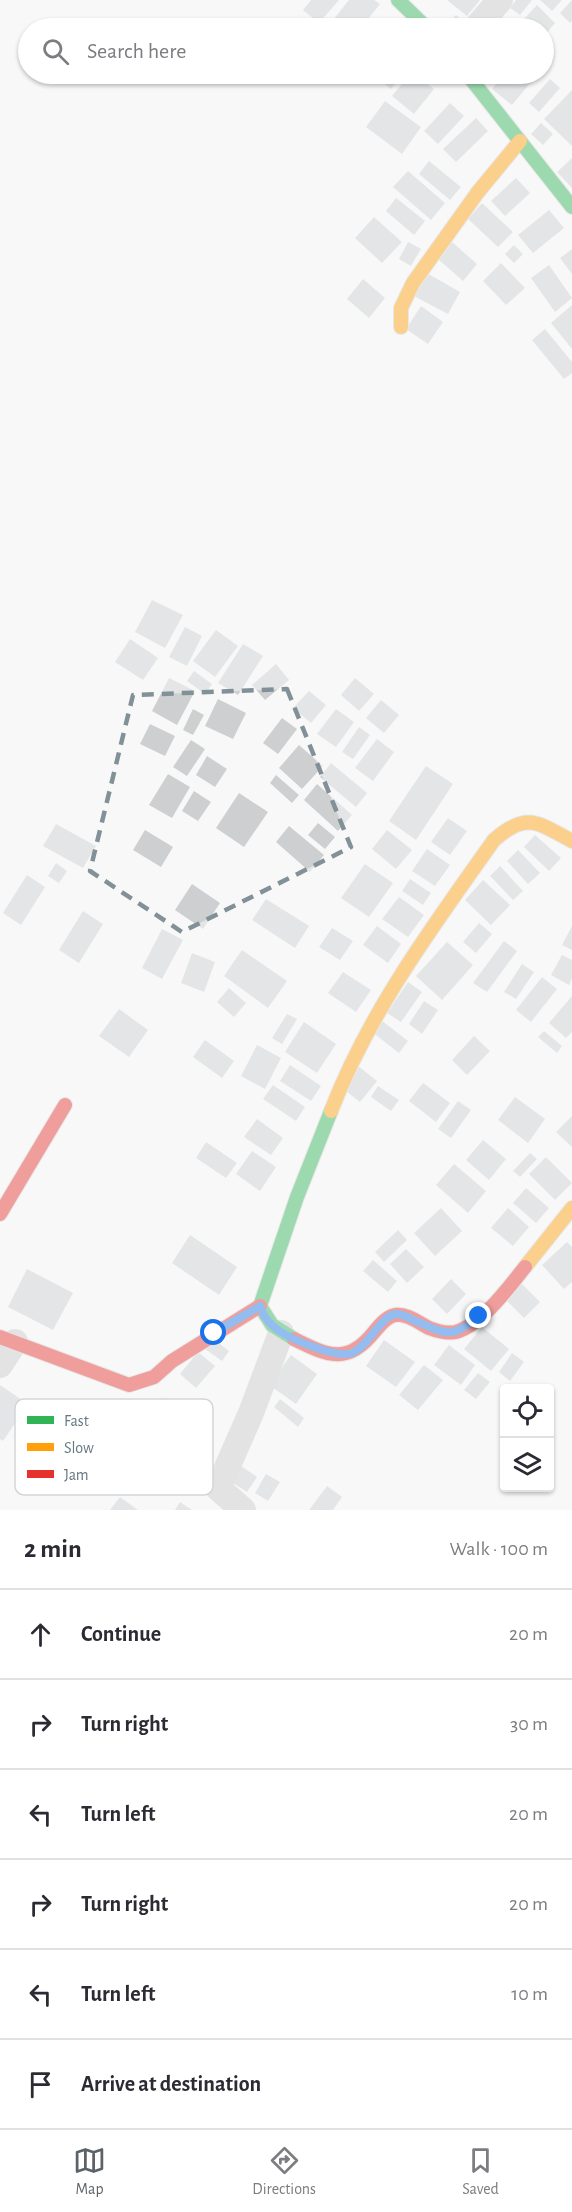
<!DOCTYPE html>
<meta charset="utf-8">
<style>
body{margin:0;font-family:"Alegreya Sans",sans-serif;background:#f2f2f3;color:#2b2b33}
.controls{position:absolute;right:18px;bottom:18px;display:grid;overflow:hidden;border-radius:6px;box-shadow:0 2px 4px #0004}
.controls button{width:54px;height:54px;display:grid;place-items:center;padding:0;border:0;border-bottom:2px solid #e1e1e2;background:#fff;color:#2b2b33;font:30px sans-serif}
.stop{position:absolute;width:18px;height:18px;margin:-14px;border:4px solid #1a73e8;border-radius:50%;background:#fff}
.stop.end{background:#1a73e8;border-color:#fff;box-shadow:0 2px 6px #0008}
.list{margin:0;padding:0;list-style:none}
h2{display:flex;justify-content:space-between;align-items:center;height:78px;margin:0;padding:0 24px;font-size:26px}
h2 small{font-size:20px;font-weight:400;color:#7c7c81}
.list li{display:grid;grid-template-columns:39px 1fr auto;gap:18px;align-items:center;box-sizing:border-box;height:90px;padding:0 24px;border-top:2px solid #e1e1e2}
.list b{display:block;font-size:22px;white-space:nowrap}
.list em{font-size:20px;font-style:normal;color:#7c7c81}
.icon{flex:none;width:33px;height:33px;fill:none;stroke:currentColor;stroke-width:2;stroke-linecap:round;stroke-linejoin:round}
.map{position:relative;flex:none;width:572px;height:1510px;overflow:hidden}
.search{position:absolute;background:#fff;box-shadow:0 2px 4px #0004;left:18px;right:18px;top:18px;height:66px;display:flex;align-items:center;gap:15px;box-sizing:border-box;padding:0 21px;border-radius:33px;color:#7c7c81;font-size:22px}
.sheet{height:618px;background:#fff}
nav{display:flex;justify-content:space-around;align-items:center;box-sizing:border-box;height:84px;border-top:2px solid #e1e1e2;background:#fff;font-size:16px;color:#7c7c81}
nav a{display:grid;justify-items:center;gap:3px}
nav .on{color:#5c6269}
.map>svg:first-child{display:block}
.building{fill:#cdcfd0}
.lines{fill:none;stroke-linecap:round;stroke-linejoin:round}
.fast-casing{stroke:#d4d5d6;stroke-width:16}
.slow-casing{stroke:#d4d5d6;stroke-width:16}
.jam-casing{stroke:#d4d5d6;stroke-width:16}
.street{stroke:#c9cbcb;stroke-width:26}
.fast{stroke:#30b455;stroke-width:14}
.slow{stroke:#ff9f0a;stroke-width:14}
.jam{stroke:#e5322d;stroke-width:14}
.route{stroke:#1a73e8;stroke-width:8}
.marked{fill:none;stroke:#829197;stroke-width:4.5;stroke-dasharray:12 8;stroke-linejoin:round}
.key{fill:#fff;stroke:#d1d6d9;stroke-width:1.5}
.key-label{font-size:16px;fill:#667880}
</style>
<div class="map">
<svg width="572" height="1510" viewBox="0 0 572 1510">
<rect width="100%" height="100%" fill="#f8f8f8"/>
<!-- building -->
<path class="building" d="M311,0H339L319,23L303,10Z
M349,0H374L380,4L361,28H344L333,20Z
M447,0H480L467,16Z
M516,0H532L520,15L510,8Z
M540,0H562L552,11Z
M572,0V21L570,23L560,13Z
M537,5L555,23L544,36V28H534L524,19Z
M456,15L464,22L459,28H444Z
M510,18L522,28H501Z
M381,19L392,28H373Z
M372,74H403L391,89Z
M410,74H415L434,89L414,114L392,96Z
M424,74H443L436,83Z
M504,74H520L531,82L512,105L492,89Z
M550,79L560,88L539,112L529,103Z
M572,90V146L544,119Z
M385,101L421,127L402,154L366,127Z
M450,103L464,116L438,144L424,131Z
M476,118L488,131L456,162L443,149Z
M541,123L553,134L543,145L531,134Z
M572,158V188L557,172Z
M429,161L461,187L450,200L419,174Z
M408,171L445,203L431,220L393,187Z
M516,178L530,193L505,216L491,201Z
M396,198L425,221L414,235L386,211Z
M482,203L513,232L498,247L468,219Z
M549,210L564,228L533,253L518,235Z
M374,217L402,242L382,263L355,238Z
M408,242L421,249L411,266L399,259Z
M452,242L477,264L463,281L438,259Z
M514,245L523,254L514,263L505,254Z
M572,249V274L560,258Z
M501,263L525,288L506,305L483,281Z
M549,265L572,298L555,312L531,278Z
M425,272L460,292L448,314L412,295Z
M363,279L385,298L369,318L347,299Z
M572,305V349L551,323Z
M421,306L443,322L428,344L406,329Z
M545,329L572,362V373L564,379L532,340Z
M152,600L183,615L165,648L135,632Z
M185,627L202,636L187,666L169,657Z
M216,630L238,646L215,677L193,661Z
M130,639L158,658L143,680L115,662Z
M243,644L263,656L238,695L218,683Z
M276,664L289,680L265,700L252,685Z
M194,671L212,684L205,694L187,681Z
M169,678L195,691L177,725L152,711Z
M355,678L374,694L359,711L341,695Z
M309,691L326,705L311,723L293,708Z
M218,699L246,713L233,739L205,726Z
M381,700L399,715L384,733L366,718Z
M193,709L204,715L193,735L183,730Z
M336,709L354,722L336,747L317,734Z
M282,718L297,729L278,754L263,743Z
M150,724L175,736L165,756L140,744Z
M359,727L370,735L353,759L342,752Z
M377,739L394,752L373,781L355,768Z
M191,740L205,749L187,776L173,767Z
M299,745L323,766L302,789L279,768Z
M207,756L227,769L215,787L196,775Z
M331,763L367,793L356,807L320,777Z
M426,766L453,784L416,840L389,821Z
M168,774L190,787L172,818L149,805Z
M276,775L299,795L292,803L270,783Z
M317,784L352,815L338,831L304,800Z
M194,791L211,802L198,821L182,811Z
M239,793L268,812L244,847L216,828Z
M448,818L467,831L450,855L431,842Z
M318,823L335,837L325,849L308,835Z
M56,824L96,846L83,868L43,846Z
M289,826L324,855L310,872L276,842Z
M145,830L173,847L161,867L133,850Z
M387,830L412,850L396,869L372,849Z
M535,835L561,858L549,871L524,847Z
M427,849L450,865L435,886L412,871Z
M518,850L540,873L528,884L507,861Z
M56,863L67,871L59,883L48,876Z
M365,864L393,883L369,917L341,898Z
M500,866L523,891L513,900L490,876Z
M27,875L45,887L21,925L3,913Z
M410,879L431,893L423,905L402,891Z
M483,880L510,905L491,925L465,900Z
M192,884L220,903L203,929L175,910Z
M399,897L424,915L408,937L382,919Z
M266,899L309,926L295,948L252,920Z
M83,911L103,924L79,963L59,950Z
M479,923L492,934L476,953L463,942Z
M377,926L401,944L388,963L363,945Z
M572,926V950L562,945Z
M332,928L353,941L340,960L319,947Z
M162,929L183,940L162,979L142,968Z
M504,941L517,951L487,992L473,983Z
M447,942L473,965L442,1000L416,976Z
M242,950L287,981L268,1008L224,976Z
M192,953L215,962L204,992L181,983Z
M562,955L572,960V978L569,985L551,975Z
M522,964L534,972L516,999L504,992Z
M343,972L371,990L356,1012L328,993Z
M542,977L557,989L531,1022L516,1010Z
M408,982L422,992L401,1022L387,1013Z
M229,988L246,1003L234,1017L217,1002Z
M572,996V1032L566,1038L549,1023Z
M424,1001L438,1010L422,1034L409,1024Z
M119,1009L148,1030L129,1057L99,1036Z
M287,1014L297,1019L282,1044L272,1038Z
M381,1020L408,1041L399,1053L372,1032Z
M304,1022L336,1044L317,1073L285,1052Z
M544,1031L562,1046L557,1053L538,1037Z
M474,1036L490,1051L467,1075L452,1060Z
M205,1040L234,1061L222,1078L193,1057Z
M257,1045L281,1058L265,1089L241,1076Z
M290,1065L321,1086L311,1101L280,1081Z
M358,1066L377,1081L360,1102L342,1088Z
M423,1083L450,1103L436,1122L409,1101Z
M273,1085L305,1107L296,1121L263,1099Z
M378,1086L399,1100L391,1111L371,1097Z
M515,1097L545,1119L528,1143L498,1120Z
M458,1101L471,1110L451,1138L438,1129Z
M572,1116V1147L556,1132Z
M257,1119L283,1138L271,1155L244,1137Z
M483,1140L506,1159L489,1180L466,1160Z
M206,1142L237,1163L226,1178L196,1158Z
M252,1151L276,1167L260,1191L236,1174Z
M530,1153L537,1159L520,1177L513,1171Z
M546,1157L572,1183L555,1200L529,1174Z
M454,1164L486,1191L468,1213L436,1185Z
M526,1188L549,1208L536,1223L513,1203Z
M441,1208L462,1231L435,1256L414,1233Z
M508,1208L529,1227L513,1246L491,1228Z
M398,1230L407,1240L384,1262L375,1252Z
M190,1235L237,1267L219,1295L172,1263Z
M567,1242L572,1247V1282L564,1289L542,1265Z
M406,1249L424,1267L407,1283L390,1264Z
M373,1260L397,1281L388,1292L363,1271Z
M27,1269L73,1293L53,1330L8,1307Z
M451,1279L466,1294L447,1314L432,1299Z
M520,1282L540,1302L524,1318L504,1298Z
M482,1327L509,1349L491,1371L464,1349Z
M212,1338L229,1351L222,1361L205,1349Z
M384,1340L415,1362L396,1387L366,1366Z
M449,1345L475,1365L461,1385L434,1365Z
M198,1352L215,1366L196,1388L180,1374Z
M512,1353L524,1362L510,1381L499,1372Z
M291,1355L317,1374L296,1404L269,1385Z
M424,1365L443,1380L418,1410L399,1395Z
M478,1373L490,1382L476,1399L464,1390Z
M0,1385L28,1404L3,1441L0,1439Z
M166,1398L210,1428L180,1472L136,1441Z
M280,1399L304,1418L298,1427L274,1407Z
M238,1464L257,1477L247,1492L228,1480Z
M266,1474L280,1482L268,1501L255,1493Z
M327,1486L342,1497L333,1510H309Z
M120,1497L138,1510H110Z
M180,1502L192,1510H175Z"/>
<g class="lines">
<!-- fast casing -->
<g class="fast-casing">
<path id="fast" d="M398,0L427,28
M467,74L572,207
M294,1339L272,1325L260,1306L297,1197L331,1111"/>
</g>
<!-- slow casing -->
<g class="slow-casing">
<path id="slow" d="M401,327V308L413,283L478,192L520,141
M331,1111C369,1012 433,926 494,840C527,811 538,823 572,841
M525,1267L572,1208"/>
</g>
<!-- jam casing -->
<g class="jam-casing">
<path id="jam" d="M0,1214L65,1105
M0,1337L129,1385L154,1377L172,1361L260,1306
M294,1339C328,1356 348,1365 374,1332C380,1325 386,1317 395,1315C407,1313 419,1323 429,1328C437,1331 447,1334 456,1332C482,1324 509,1287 525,1267"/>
</g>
<!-- street -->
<path class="street" d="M476,28L500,0
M0,1365L15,1342
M243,1510L218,1488L251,1413L281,1333"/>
<!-- fast -->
<use href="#fast" class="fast"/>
<!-- slow -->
<use href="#slow" class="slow"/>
<!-- jam -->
<use href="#jam" class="jam"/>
</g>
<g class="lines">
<!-- route -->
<path class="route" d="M214,1333L260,1306C263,1314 265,1319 272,1325C284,1337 335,1359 352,1353C369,1346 381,1315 396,1314C402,1314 408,1317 413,1320C445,1333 450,1341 479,1316"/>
</g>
<!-- marked area -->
<path d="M0 0H572V1510H0ZM287,689L351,847L182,932L90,871L133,695Z" fill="#f8f8f8" fill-opacity=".55" fill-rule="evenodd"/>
<path class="marked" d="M287,689L351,847L182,932L90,871L133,695Z"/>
<!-- legend -->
<rect x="15" y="1399" width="198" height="96" rx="9" class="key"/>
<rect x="27" y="1416" width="27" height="8" fill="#30b455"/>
<rect x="27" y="1443" width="27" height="8" fill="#ff9f0a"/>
<rect x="27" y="1470" width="27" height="8" fill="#e5322d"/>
<g class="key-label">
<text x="64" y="1426">Fast</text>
<text x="64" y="1453">Slow</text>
<text x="64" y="1480">Jam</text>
</g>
</svg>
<div class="controls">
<button><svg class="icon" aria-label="locate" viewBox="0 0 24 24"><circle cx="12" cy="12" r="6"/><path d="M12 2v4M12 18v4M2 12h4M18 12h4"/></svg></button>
<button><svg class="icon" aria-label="layers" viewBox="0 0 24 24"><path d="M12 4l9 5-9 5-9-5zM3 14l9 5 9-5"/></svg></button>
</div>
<div class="stop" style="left:214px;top:1333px"></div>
<div class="stop end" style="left:479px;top:1316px"></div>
<div class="search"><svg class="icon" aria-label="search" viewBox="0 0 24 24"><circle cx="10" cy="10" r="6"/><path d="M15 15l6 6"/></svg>Search here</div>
</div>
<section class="sheet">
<h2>2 min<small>Walk · 100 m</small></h2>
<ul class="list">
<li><svg class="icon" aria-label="ahead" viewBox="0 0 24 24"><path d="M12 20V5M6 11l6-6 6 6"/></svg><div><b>Continue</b></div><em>20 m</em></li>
<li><svg class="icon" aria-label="right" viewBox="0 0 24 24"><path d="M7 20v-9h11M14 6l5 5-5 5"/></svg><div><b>Turn right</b></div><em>30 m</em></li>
<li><svg class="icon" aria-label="left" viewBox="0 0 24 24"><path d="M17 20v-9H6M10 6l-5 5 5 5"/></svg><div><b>Turn left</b></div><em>20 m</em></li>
<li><svg class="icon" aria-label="right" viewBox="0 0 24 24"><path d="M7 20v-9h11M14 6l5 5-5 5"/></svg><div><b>Turn right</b></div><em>20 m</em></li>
<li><svg class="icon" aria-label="left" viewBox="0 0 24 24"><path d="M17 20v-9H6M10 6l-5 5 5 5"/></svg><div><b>Turn left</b></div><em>10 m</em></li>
<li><svg class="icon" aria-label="arrive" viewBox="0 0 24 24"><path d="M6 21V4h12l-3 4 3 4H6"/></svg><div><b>Arrive at destination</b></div></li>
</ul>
</section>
<nav>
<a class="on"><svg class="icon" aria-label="map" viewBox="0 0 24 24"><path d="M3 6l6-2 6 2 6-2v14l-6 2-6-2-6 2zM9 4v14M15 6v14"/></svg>Map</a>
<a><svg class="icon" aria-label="directions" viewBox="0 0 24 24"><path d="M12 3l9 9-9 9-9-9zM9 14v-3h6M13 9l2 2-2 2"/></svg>Directions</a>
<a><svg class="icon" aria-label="saved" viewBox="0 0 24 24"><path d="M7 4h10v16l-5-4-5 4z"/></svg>Saved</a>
</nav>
